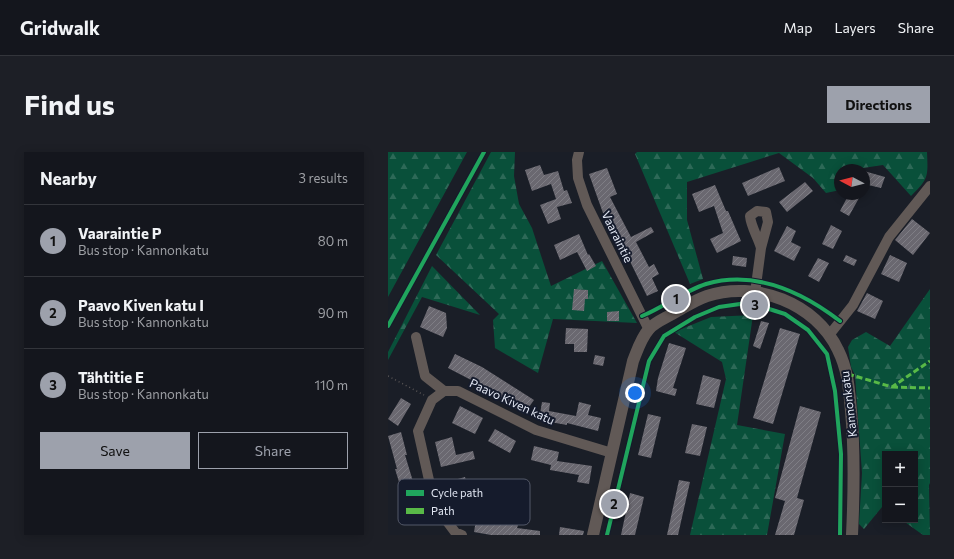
<!DOCTYPE html>
<meta charset="utf-8">
<style>
body{margin:0;font-family:Commissioner,sans-serif;background:#1d1f26;color:#f1f3f6}
.controls{position:absolute;right:12px;bottom:12px;display:grid;overflow:hidden;border-radius:0px;box-shadow:0 2px 10px #0003}
.controls button{width:36px;height:36px;display:grid;place-items:center;padding:0;border:0;border-bottom:1px solid #33353b;background:#14161d;color:#f1f3f6;font:20px sans-serif}
.compass{position:absolute;left:446px;top:12px;width:36px;height:36px;border-radius:50%;background:#14161d;box-shadow:0 2px 10px #0003;rotate:277deg}
.you{position:absolute;left:247px;top:241px;width:14px;height:14px;margin:-10px;border:3px solid #fff;border-radius:50%;background:#1a73e8;box-shadow:0 0 0 6px #1a73e833}
.badge{display:grid;place-items:center;width:26px;height:26px;border-radius:50%;background:#9da1ac;color:#111;font-size:13px;font-weight:700}
.pin{position:absolute;translate:-50% -50%;border:2px solid #fff;box-shadow:0 1px 4px #0006}
.list{margin:0;padding:0;list-style:none}
h2{display:flex;justify-content:space-between;align-items:center;height:52px;margin:0;padding:0 16px;font-size:17px}
h2 small{font-size:13px;font-weight:400;color:#9d9fa4}
.list li{display:grid;grid-template-columns:26px 1fr auto;gap:12px;align-items:center;box-sizing:border-box;height:72px;padding:0 16px;border-top:1px solid #33353b}
.list b{display:block;font-size:15px;white-space:nowrap}
.list p{margin:0;font-size:13px;white-space:nowrap;color:#9d9fa4}
.list em{font-size:13px;font-style:normal;color:#9d9fa4}
.actions{display:flex;gap:8px;padding:12px 16px}
.actions a{flex:1;padding:9px 0;border:1px solid #9da1ac;border-radius:0px;text-align:center;font-size:14px;color:#9da1ac}
.actions .main{background:#9da1ac;color:#111}
.map{position:relative;flex:none;width:542px;height:383px;overflow:hidden;border-radius:0px}
header{display:flex;align-items:center;gap:24px;box-sizing:border-box;height:56px;padding:0 20px;background:#14161d;border-bottom:1px solid #33353b}
header strong{font-size:19px}
nav{display:flex;gap:22px;margin-inline-start:auto;font-size:14px}
.intro{display:flex;align-items:center;justify-content:space-between;box-sizing:border-box;height:96px;padding:0 24px}
h1{margin:0;font-size:28px}
.button{padding:10px 18px;border-radius:0px;background:#9da1ac;color:#111;font-size:14px;font-weight:700}
main{display:flex;gap:24px;padding:0 24px}
aside{flex:1;background:#14161d;border-radius:0px;box-shadow:0 2px 10px #0003}
.map>svg:first-child{display:block}
.forest{fill:url(#forest-firs)}
.building{fill:url(#building-hatch)}
.lines{fill:none;stroke-linecap:round;stroke-linejoin:round}
.path{stroke:#5b5757;stroke-width:1.5;stroke-dasharray:1 3;stroke-linecap:butt}
.minor{stroke:#615956;stroke-width:10}
.tertiary{stroke:#615956;stroke-width:12}
.quiet{stroke:#58b947;stroke-width:3;stroke-dasharray:6 3;stroke-linecap:butt}
.cycleway-casing{stroke:#151b2c;stroke-width:6}
.cycleway{stroke:#20a55d;stroke-width:4}
.labels{text-anchor:middle;stroke-width:4;stroke-linejoin:round;paint-order:stroke}
.street-label{font-size:12px;fill:#e3e8f4;stroke:#151b2c}
.key{fill:#151b2c;stroke:#535868;stroke-width:1}
.key-label{font-size:11px;fill:#e3e8f4}
</style>
<header>
<strong>Gridwalk</strong>
<nav><a>Map</a><a>Layers</a><a>Share</a></nav>
</header>
<div class="intro"><h1>Find us</h1><a class="button">Directions</a></div>
<main>
<aside>
<h2>Nearby<small>3 results</small></h2>
<ul class="list">
<li><span class="badge">1</span><div><b>Vaaraintie P</b><p>Bus stop · Kannonkatu</p></div><em>80 m</em></li>
<li><span class="badge">2</span><div><b>Paavo Kiven katu I</b><p>Bus stop · Kannonkatu</p></div><em>90 m</em></li>
<li><span class="badge">3</span><div><b>Tähtitie E</b><p>Bus stop · Kannonkatu</p></div><em>110 m</em></li>
</ul>
<div class="actions"><a class="main">Save</a><a>Share</a></div>
</aside>
<div class="map">
<svg width="542" height="383" viewBox="0 0 542 383">
<defs>
<pattern id="forest-firs" width="22" height="20" patternUnits="userSpaceOnUse"><rect width="22" height="20" fill="#09503a"/><path d="M5 1l3.5 6h-7zM16 11l3.5 6h-7z" fill="#2d6957"/></pattern>
<pattern id="building-hatch" width="6" height="6" patternUnits="userSpaceOnUse"><rect width="6" height="6" fill="#6a6870"/><path d="M-1 1l2-2M0 6l6-6M5 7l2-2" fill="none" stroke="#7f7e85"/></pattern>
</defs>
<rect width="100%" height="100%" fill="#1a1e27"/>
<!-- forest -->
<path class="forest" d="M0,0H79L0,145Z
M103,0H127L126,24L131,52L144,76L163,134L214,109L249,171L165,167L150,221L107,196L105,168L111,162L48,103Z
M249,0H539C540,24 541,27 523,44L495,13L475,16L473,18H452V38L438,41L425,26L391,1L299,30V68L315,127L302,132L247,2Z
M44,114L92,163L34,145L0,208V200Z
M542,137V209L527,219L542,210V331L541,333L542,383H535L514,368H527V302H497V356L494,355L476,377L471,372L474,321L467,223L463,215L460,195L464,188L478,180L502,194Z
M365,163L349,273L397,282L379,383H302L338,227L334,210L286,180L323,165Z"/>
<!-- building -->
<path class="building" d="M152,13L156,23L170,19L176,39L179,38L184,51L169,55L173,67L160,72L152,53L168,47L163,32L144,39L137,18Z
M391,15L397,29L360,44L354,31Z
M219,16L229,42L222,45L243,85L263,75L266,80L248,90L261,115L266,112L271,122L264,126L270,139L259,144L228,81L226,82L215,61L201,22Z
M476,19L497,25L493,36L476,32Z
M417,30L425,39L399,60L391,50Z
M327,33L338,59H340L353,89L329,101L322,87L335,81L326,54L311,60L304,42Z
M461,42L471,46L461,64L452,59Z
M524,67L542,81L525,103L507,88Z
M443,73L454,79L445,97L434,92Z
M399,74L408,79L403,90L413,95L406,109L386,99Z
M191,82L200,103L201,102L208,114L199,119L189,100L172,108L166,93Z
M458,103L469,108L466,114L455,109Z
M502,103L519,111L511,130L493,122Z
M345,104L359,106L358,115L344,113Z
M430,106L441,111L431,130L420,124Z
M186,137L200,138V147H197L196,159L184,158Z
M479,141L495,149L487,167L469,159Z
M41,154L58,161L59,176L55,185L32,175Z
M231,159V169H219V160Z
M373,169L381,171L372,197L365,194Z
M178,176L200,177L199,200H186V192H177Z
M392,176L412,182L385,272L365,266Z
M281,191L298,196L285,236L289,237L287,244L268,239L270,226Z
M67,202L94,215L146,248L136,262L85,229L60,216Z
M207,203L217,205L215,214L205,212Z
M315,223L333,228L326,256L308,252Z
M13,246L23,252L10,274L0,267Z
M154,250L162,251L161,259L188,264L191,250L203,253L200,263L213,266L210,279L179,271V273L151,268Z
M72,254L95,266L87,282L64,271Z
M412,254L433,260L409,346L416,348L406,383H387L397,349L387,346Z
M260,262L273,265L263,306L250,303Z
M304,272L319,275L312,304L297,301Z
M107,277L128,289L122,301L100,289Z
M13,280L19,303H17L37,369L24,372L7,317H9L0,284Z
M64,285L68,303L85,299L87,307L53,315L47,290Z
M146,294L171,300L169,309L204,314L201,332L189,330L191,323L162,318L163,313L143,308Z
M77,325L85,352L67,357L59,330Z
M291,328L302,330L290,383H279Z
M242,341L256,345L247,383H233Z
M90,357L111,360L110,369L130,373L129,376L152,379V383H103L86,380Z
M172,375L196,379L195,383H171Z"/>
<g class="lines">
<!-- path -->
<path class="path" d="M0,224L36,243"/>
<!-- minor -->
<path class="minor" d="M191,0L189,8L190,26L199,53L261,178
M367,141L373,96L380,70L378,60L369,59L362,64C363,75 370,85 373,96
M442,182L465,153L501,85L542,34
M28,185L37,224L56,239
M74,383L67,380L52,360L43,337L30,279L44,248L56,239H70L148,278L224,301"/>
<!-- tertiary -->
<path class="tertiary" d="M205,383L245,209C249,199 253,186 261,177C267,170 278,166 286,161C297,155 307,148 319,144C367,128 428,151 450,198C460,218 461,237 463,259C467,301 466,341 464,383"/>
<!-- quiet -->
<path class="quiet" d="M460,222L504,235L542,209
M504,235L542,236"/>
<!-- cycleway casing -->
<g class="cycleway-casing">
<path id="cycleway" d="M254,164C276,155 296,139 318,132C367,118 413,139 452,169
M0,174L96,0
M219,383L261,209L276,184L307,165L331,155L352,152L378,156L397,162L420,178L439,202L447,239L453,302L452,383"/>
</g>
<!-- cycleway -->
<use href="#cycleway" class="cycleway"/>
</g>
<g class="labels">
<!-- street labels -->
<g class="street-label">
<text transform="translate(229 85) rotate(64)" y="4">Vaaraintie</text>
<text transform="translate(124 250) rotate(25)" y="4">Paavo Kiven katu</text>
<text transform="translate(461 252) rotate(-97)" y="4">Kannonkatu</text>
</g>
</g>
<!-- legend -->
<rect x="10" y="327" width="132" height="46" rx="6" class="key"/>
<rect x="18" y="338" width="18" height="6" fill="#20a55d"/>
<rect x="18" y="356" width="18" height="6" fill="#58b947"/>
<g class="key-label">
<text x="43" y="345">Cycle path</text>
<text x="43" y="363">Path</text>
</g>
</svg>
<div class="controls">
<button>+</button>
<button>−</button>
</div>
<svg class="compass" viewBox="-18 -18 36 36"><path d="M0-13l5 13h-10z" fill="#e53935"/><path d="M0 13l5-13h-10z" fill="#9d9fa4"/></svg>
<div class="you"></div>
<div class="pin badge" style="left:288px;top:147px">1</div>
<div class="pin badge" style="left:226px;top:352px">2</div>
<div class="pin badge" style="left:367px;top:153px">3</div>
</div>
</main>
